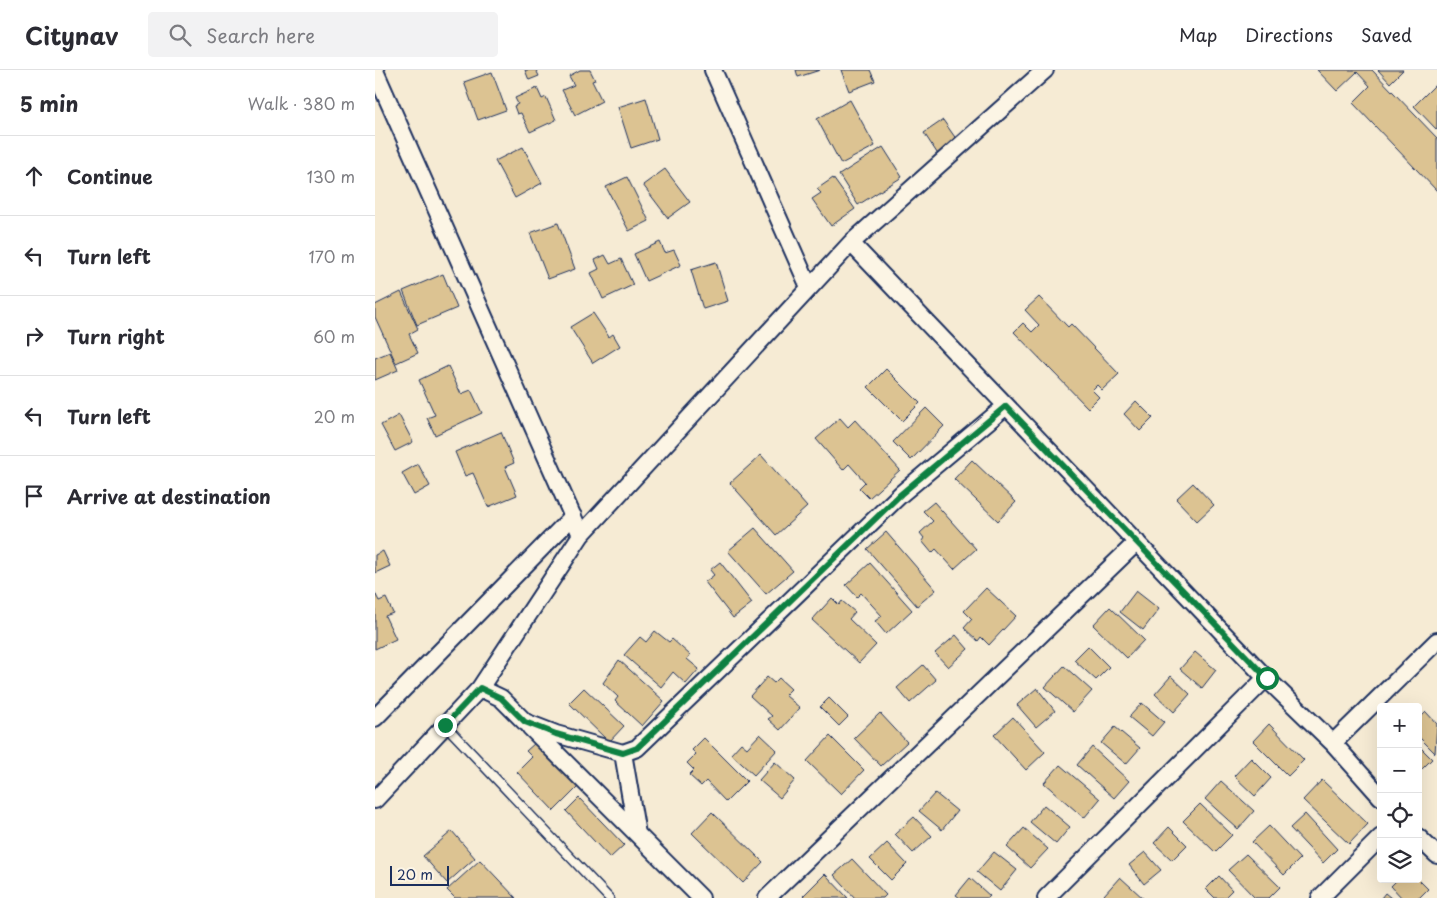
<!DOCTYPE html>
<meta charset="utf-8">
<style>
body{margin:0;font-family:"Playpen Sans",sans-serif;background:#f2f2f3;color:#2b2b33}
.controls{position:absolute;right:15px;bottom:15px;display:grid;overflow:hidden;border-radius:5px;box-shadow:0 5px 20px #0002}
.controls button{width:45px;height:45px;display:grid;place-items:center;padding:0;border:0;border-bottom:1px solid #e1e1e2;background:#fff;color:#2b2b33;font:25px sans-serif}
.scale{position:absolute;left:15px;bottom:12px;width:59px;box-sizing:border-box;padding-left:5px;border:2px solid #1b2f5e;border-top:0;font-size:14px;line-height:18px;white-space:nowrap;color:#1b2f5e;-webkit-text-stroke:4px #fcf5e5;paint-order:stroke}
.stop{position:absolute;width:15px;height:15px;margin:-11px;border:4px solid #0b8043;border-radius:50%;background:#fff}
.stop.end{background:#0b8043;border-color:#fff;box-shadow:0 1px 5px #0008}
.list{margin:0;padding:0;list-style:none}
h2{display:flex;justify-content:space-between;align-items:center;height:65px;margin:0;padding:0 20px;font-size:21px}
h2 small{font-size:16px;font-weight:400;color:#7c7c81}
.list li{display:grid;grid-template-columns:32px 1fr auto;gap:15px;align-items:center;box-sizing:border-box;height:80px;padding:0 20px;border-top:1px solid #e1e1e2}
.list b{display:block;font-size:19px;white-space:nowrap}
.list em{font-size:16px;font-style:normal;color:#7c7c81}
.icon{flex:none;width:28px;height:28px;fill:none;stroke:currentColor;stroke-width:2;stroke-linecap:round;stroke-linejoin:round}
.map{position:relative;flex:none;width:1062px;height:828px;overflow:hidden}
header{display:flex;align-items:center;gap:30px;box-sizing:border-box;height:70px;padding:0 25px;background:#fff;border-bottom:1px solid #e1e1e2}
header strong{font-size:24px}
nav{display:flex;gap:28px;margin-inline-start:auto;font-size:18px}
.search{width:350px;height:45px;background:#f2f2f3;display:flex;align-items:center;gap:12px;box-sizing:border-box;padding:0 18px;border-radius:5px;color:#7c7c81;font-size:19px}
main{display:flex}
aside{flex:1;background:#fff}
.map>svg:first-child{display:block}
.building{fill:#dcc392;stroke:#1b2f5e}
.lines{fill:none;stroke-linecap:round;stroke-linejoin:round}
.service-casing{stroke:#1b2f5e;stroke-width:11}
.minor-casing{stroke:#1b2f5e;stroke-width:20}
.service{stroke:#fcf5e5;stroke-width:8}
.minor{stroke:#fcf5e5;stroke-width:16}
.route{stroke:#0b8043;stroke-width:6}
</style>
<header>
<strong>Citynav</strong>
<div class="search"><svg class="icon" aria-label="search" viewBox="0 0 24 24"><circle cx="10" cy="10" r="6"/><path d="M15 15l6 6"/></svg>Search here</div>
<nav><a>Map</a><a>Directions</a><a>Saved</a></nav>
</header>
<main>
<aside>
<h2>5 min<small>Walk · 380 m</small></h2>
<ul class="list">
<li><svg class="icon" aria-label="ahead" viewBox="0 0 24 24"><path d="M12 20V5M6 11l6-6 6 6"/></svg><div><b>Continue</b></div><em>130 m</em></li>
<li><svg class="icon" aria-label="left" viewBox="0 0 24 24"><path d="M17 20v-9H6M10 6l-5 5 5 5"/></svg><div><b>Turn left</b></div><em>170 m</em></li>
<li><svg class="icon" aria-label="right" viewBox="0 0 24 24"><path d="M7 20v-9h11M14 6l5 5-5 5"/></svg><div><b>Turn right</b></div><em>60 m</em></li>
<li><svg class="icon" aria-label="left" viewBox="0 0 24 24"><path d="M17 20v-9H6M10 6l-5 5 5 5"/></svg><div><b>Turn left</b></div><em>20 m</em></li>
<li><svg class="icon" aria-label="arrive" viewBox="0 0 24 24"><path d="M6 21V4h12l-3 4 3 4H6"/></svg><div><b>Arrive at destination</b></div></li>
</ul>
</aside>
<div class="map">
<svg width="1062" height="828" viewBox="0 0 1062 828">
<rect width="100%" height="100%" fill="#f6ebd4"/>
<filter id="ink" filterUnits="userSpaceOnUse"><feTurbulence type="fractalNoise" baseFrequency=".02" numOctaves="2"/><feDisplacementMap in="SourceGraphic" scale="10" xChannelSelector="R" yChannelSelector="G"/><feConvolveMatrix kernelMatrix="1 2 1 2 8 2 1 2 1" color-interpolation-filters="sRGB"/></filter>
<g filter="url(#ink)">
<!-- building -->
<path class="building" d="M150,0H161L164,6L154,10Z
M205,0H215L220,10L217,11L227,31L200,45L187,20L199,15L194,6Z
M421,0H445L423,7Z
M466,0H495L500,11L474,21Z
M942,0H997L1062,68V121L978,33L995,16L982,2L962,21Z
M1003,0H1028L1015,13Z
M117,2L131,40L103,50L89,12Z
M1062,13V60L1039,36Z
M162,18L167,29L171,27L181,50L155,62L146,43L142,44L139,36L143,34L140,28Z
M271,28L283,69L256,78L243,37Z
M475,30L500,76L466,94L442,49Z
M568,50L584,73L564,86L549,63Z
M148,77L167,113L140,128L120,91Z
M508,77L527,107L483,135L464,105Z
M290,99L315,132L293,148L268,115Z
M252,107L274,151L254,161L231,117Z
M458,108L480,139L456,156L437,129L446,123L442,119Z
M183,153L200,199L173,209L155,163Z
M285,172L290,183L299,180L306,195L271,211L259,184Z
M230,185L235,194L246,189L258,215L228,229L216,203L224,199L220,190Z
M341,192L353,231L328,239L316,200Z
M68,204L82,238L42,255L28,221Z
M26,222L43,259L34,264L43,283L21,293L0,247V235Z
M664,227L693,257L696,254L744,304L727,320L722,315L717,320L724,327L713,338L639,262L648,253L657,262L664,255L650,240Z
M218,243L234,267L238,264L245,276L218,293L195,257Z
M15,282L23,300L0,310V288Z
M73,296L86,324L96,320L107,343L60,365L52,348L60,345L44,310Z
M511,299L545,333L527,351L493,317Z
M761,331L778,348L765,361L749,344Z
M551,338L569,356L536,390L518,372Z
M24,345L38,372L20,381L6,355Z
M465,348L473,357L480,350L525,400L494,428L484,418L490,412L474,394L468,400L441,369Z
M126,362L139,393L130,397L142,425L113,437L98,403L90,406L80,382Z
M386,385L432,437L401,465L355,413Z
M597,390L641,432L623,451L579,409Z
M43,394L55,416L39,425L27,403Z
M818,413L839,435L822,451L801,429Z
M559,432L601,479L579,499L561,479L557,483L547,471L549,468L545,463L558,451L548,441Z
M380,458L418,501L391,524L353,481Z
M511,462L561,520L542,536L492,479Z
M8,481L15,496L0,503V485Z
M345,492L377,533L358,548L330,512L339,505L335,500Z
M495,493L537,540L511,564L500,551L507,546L486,523L482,527L471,515Z
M611,518L641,546L614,575L606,567L603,571L589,558L597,549L589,541Z
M761,521L784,539L768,560L745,542Z
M0,523L4,531L11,528L18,543L10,546L21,569L0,579Z
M457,528L464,535L467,531L480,542L474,549L501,575L484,593L437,550Z
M735,537L769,570L752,588L718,555Z
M280,561L294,572L297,569L315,585L312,589L324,599L311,614L298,602L286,617L249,585L265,567L271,572Z
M581,565L593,579L573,597L560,583Z
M713,576L734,597L721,610L699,590Z
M820,582L841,600L827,618L805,599Z
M244,590L289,631L267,656L240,631L243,627L228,613Z
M548,595L561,610L535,633L522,618Z
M689,596L717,621L698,642L670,617Z
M796,606L815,624L799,642L780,624Z
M392,607L399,613L404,608L416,619L410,625L425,638L405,660L393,649L397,646L375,626Z
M209,618L249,656L234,672L194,633Z
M662,618L680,641L661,657L642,635Z
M454,628L473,647L464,656L445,637Z
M767,633L789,652L777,666L754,647Z
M1051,642L1062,654L1060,683L1043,666V650Z
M505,643L532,672L506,696L479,668Z
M638,647L670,682L651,700L619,665Z
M894,654L929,690L913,706L878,671Z
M740,657L765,678L751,694L726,673Z
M385,664L402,680L379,705L356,684L366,673L372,678Z
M455,666L489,700L466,724L432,691Z
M329,668L372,711L351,732L331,711L326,716L314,705L319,700L312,693L321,684L317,680Z
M160,673L203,717L179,741L142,702L157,687L151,681Z
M1043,675L1057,689L1043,703Z
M717,677L754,711L739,728L702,695Z
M876,688L896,708L880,726L859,706Z
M400,692L420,710L405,728L384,710Z
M685,695L725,729L709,748L669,713Z
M947,710L993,754L974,774L928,730Z
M846,711L879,741L863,759L830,729Z
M560,723L582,741L567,760L544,741Z
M204,728L249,775L235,788L191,741Z
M825,734L857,765L840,782L808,751Z
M669,735L695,757L681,774L655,752Z
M337,742L388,792L368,813L317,763Z
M930,744L962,779L948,793L915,758Z
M539,747L557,766L538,783L520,764Z
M894,756L925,789L909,805L877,772Z
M794,757L812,775L797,790L779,773Z
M649,758L673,779L655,798L632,777Z
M77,761L100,788L72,813L48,786Z
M512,773L532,794L516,810L495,789Z
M619,782L642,800L625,821L602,802Z
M770,782L786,800L769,814L754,795Z
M871,784L905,817L894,828H880L853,800Z
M477,789L511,825L508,828H480L459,805Z
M105,790L141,828H80L72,820Z
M450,804L473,828H430L428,826Z
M844,806L857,820L849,828H840L831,819Z
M745,807L768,828H732L729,825Z
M595,808L615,826L613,828H585L581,825Z
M1023,809H1043L1053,819L1044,828H1027L1016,816Z
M1010,823L1016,828H1006Z"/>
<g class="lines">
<!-- service casing -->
<g class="service-casing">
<path id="service" d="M70,655L234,828"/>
</g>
<!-- minor casing -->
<g class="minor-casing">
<path id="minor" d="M338,0L434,217
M0,1L206,465
M476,173L891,608L958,673L1006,727
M105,618L126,628L150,652L181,664L248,683L262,678L526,424L631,336
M0,648L198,446
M155,657L326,828
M958,673L1062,571
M248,683L262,764
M0,730L105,618L206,465L476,173L670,0
M1043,767L1062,785
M392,828L762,472
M671,828L891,608
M945,828L1006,767"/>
</g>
<!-- service -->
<use href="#service" class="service"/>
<!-- minor -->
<use href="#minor" class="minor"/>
</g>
</g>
<g class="lines" filter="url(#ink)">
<!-- route -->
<path class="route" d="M70,655L105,618L126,628L150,652L181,664L248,683L262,678L526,424L631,336L892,608"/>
</g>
</svg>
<div class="controls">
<button>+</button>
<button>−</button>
<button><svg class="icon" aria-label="locate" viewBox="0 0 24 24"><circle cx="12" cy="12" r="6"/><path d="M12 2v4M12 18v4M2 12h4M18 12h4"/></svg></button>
<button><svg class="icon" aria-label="layers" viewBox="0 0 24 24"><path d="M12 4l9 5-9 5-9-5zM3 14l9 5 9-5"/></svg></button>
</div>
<div class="scale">20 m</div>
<div class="stop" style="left:892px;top:608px"></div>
<div class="stop end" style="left:70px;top:655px"></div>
</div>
</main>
